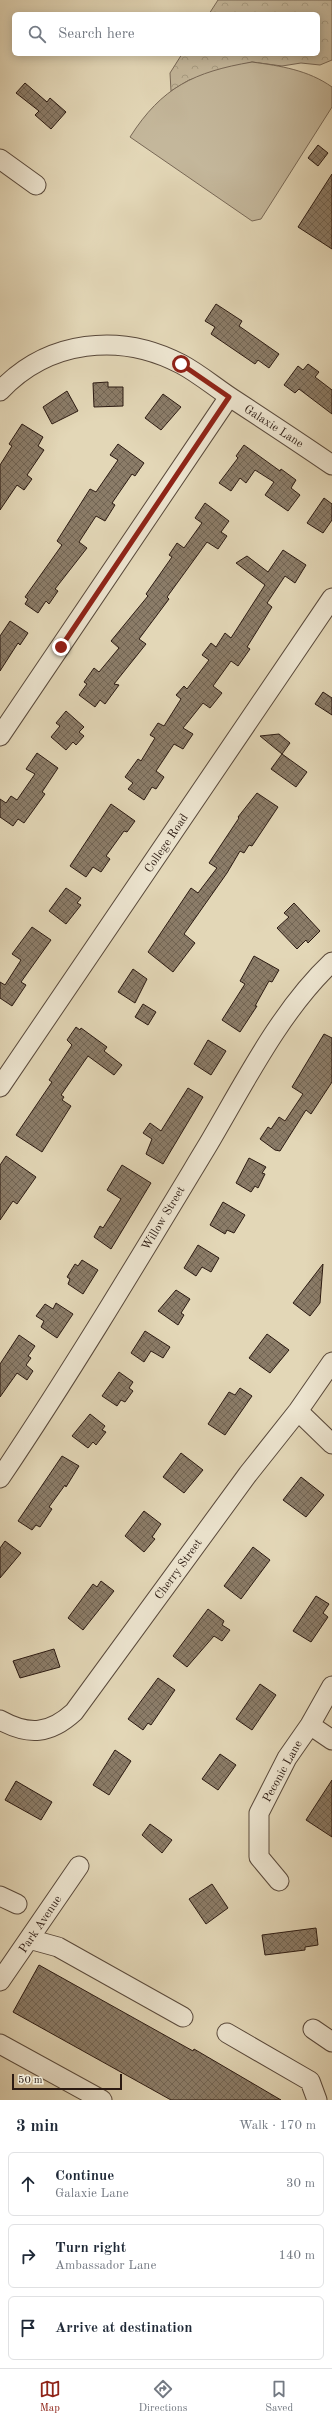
<!DOCTYPE html>
<meta charset="utf-8">
<style>
body{margin:0;font-family:"Old Standard TT",serif;background:#f6f6f7;color:#1f2937}
.scale{position:absolute;left:12px;bottom:10px;width:110px;box-sizing:border-box;padding-left:4px;border:2px solid #2b1a12;border-top:0;font-size:11px;line-height:14px;white-space:nowrap;color:#2b1a12;-webkit-text-stroke:3px #ede5d0;paint-order:stroke}
.stop{position:absolute;width:12px;height:12px;margin:-9px;border:3px solid #8f2418;border-radius:50%;background:#fff}
.stop.end{background:#8f2418;border-color:#fff;box-shadow:0 1px 4px #0008}
.list{margin:0;padding:0;list-style:none}
h2{display:flex;justify-content:space-between;align-items:center;height:52px;margin:0;padding:0 16px;font-size:17px}
h2 small{font-size:13px;font-weight:400;color:#747a83}
.list li{display:grid;grid-template-columns:26px 1fr auto;gap:12px;align-items:center;box-sizing:border-box;height:64px;margin:0 8px 8px;padding:0 8px;border:1px solid #e0e1e3;border-radius:6px}
.list b{display:block;font-size:15px;white-space:nowrap}
.list p{margin:0;font-size:13px;white-space:nowrap;color:#747a83}
.list em{font-size:13px;font-style:normal;color:#747a83}
.icon{flex:none;width:22px;height:22px;fill:none;stroke:currentColor;stroke-width:2;stroke-linecap:round;stroke-linejoin:round}
.map{position:relative;flex:none;width:332px;height:2100px;overflow:hidden}
.search{position:absolute;background:#fff;box-shadow:0 2px 10px #0003;left:12px;right:12px;top:12px;height:44px;display:flex;align-items:center;gap:10px;box-sizing:border-box;padding:0 14px;border-radius:6px;color:#747a83;font-size:15px}
.sheet{height:268px;background:#fff}
nav{display:flex;justify-content:space-around;align-items:center;box-sizing:border-box;height:56px;border-top:1px solid #e0e1e3;background:#fff;font-size:11px;color:#747a83}
nav a{display:grid;justify-items:center;gap:2px}
nav .on{color:#8f2418}
.map>svg:first-child{display:block}
.forest{fill:url(#forest-crowns);stroke:#786856}
.pitch{fill:#c4b79b;stroke:#786856}
.building{fill:url(#building-cross-hatch);stroke:#2b1a12}
.lines{fill:none;stroke-linecap:round;stroke-linejoin:round}
.minor-casing{stroke:#59493b;stroke-width:21}
.minor{stroke:#ede5d0;stroke-width:19}
.route{stroke:#8f2418;stroke-width:5}
.labels{text-anchor:middle;stroke-width:3;stroke-linejoin:round;paint-order:stroke}
.street-label{font-size:12px;fill:#2b1a12;stroke:#ede5d0}
</style>
<div class="map">
<svg width="332" height="2100" viewBox="0 0 332 2100">
<defs>
<pattern id="forest-crowns" width="20" height="18" patternUnits="userSpaceOnUse"><rect width="20" height="18" fill="#c4b79b"/><path d="M2 6a3 3 0 1 1 6 0M12 15a3 3 0 1 1 6 0" fill="none" stroke="#a99d84"/></pattern>
<pattern id="building-cross-hatch" width="8" height="8" patternUnits="userSpaceOnUse"><rect width="8" height="8" fill="#8b7c68"/><path d="M0 0l8 8M0 8l8-8" fill="none" stroke="#726554"/></pattern>
</defs>
<rect width="100%" height="100%" fill="#e3d7b7"/>
<filter id="stains"><feTurbulence type="fractalNoise" baseFrequency=".005" numOctaves="4"/><feColorMatrix values="0 0 0 0 .2 0 0 0 0 .09 0 0 0 0 .02 0 0 0 .5 -.17"/></filter>
<radialGradient id="worn" r=".72"><stop offset=".6" stop-color="#630" stop-opacity="0"/><stop offset="1" stop-color="#630" stop-opacity=".3"/></radialGradient>
<!-- forest -->
<path class="forest" d="M218,0H332V60L320,65L301,63L282,66L252,62L189,80L171,91L170,73L182,54H318V14H209Z"/>
<!-- pitch -->
<path class="pitch" d="M252,62C281,66 308,70 332,87V107L261,219L252,221L130,137C162,87 194,72 252,62Z"/>
<!-- building -->
<path class="building" d="M25,83L47,102L50,98L66,112L51,129L35,115L39,111L16,93Z
M318,145L328,153L318,166L308,158Z
M332,174V249L298,227Z
M216,304L242,321L239,326L279,354L269,368L258,360L255,364L211,334L215,327L205,321Z
M308,364L319,372L315,377L332,390V414L299,389L295,393L284,385L298,366L303,370Z
M108,382V387H123V406L94,407L93,383Z
M67,391L78,411L52,424L43,407Z
M163,394L181,407L161,430L145,418Z
M22,424L43,437L38,446L44,450L27,475L32,479L24,490L17,485L0,510V465L12,446L9,444Z
M118,444L144,463L135,476L132,474L112,503L115,505L105,521L96,516L79,542L87,548L55,589L58,591L49,604L46,601L38,613L25,604L28,599L25,597L62,545L57,541L90,489L96,492L118,460L110,455Z
M244,445L280,471L281,469L296,480L291,488L300,495L288,511L265,495L274,482L255,470L246,483L240,478L231,491L219,483L238,458L236,456Z
M324,498L332,504V520L323,533L307,523Z
M205,503L229,521L221,532L227,536L218,549L207,542L167,597L169,599L139,639L146,644L114,684L119,685L105,704L100,700L95,707L79,695L87,684L84,682L94,668L99,672L119,648L111,641L148,596L146,594L172,557L169,555L177,543L184,548L202,523L195,518Z
M283,550L306,565L295,583L285,576L267,603L272,607L247,647L250,649L238,666L231,661L213,686L222,693L210,708L203,703L183,728L193,734L183,749L174,744L156,771L164,777L156,789L152,787L144,800L128,789L133,783L125,777L138,759L141,761L155,738L150,735L158,723L164,726L181,699L176,695L184,686L187,689L209,660L202,655L211,643L216,647L225,633L231,638L265,585L236,563L247,556L268,572Z
M10,621L28,633L20,645L18,643L0,671V636Z
M323,692L332,698V715L315,704Z
M66,711L84,727L79,732L84,736L76,745L73,742L66,750L51,737L60,726L56,723Z
M279,734L290,743L282,754L260,736Z
M37,753L58,768L42,792L45,794L24,823L18,819L13,826L0,817V799L6,803L11,796L17,800L35,774L26,769Z
M282,754L307,772L296,787L271,769Z
M257,793L278,807L252,846L249,845L244,853L240,851L227,873L184,934L195,943L173,972L148,952L191,888L198,893L217,868L209,863L239,818L238,817Z
M111,804L135,821L127,832L124,831L106,856L110,859L101,872L93,867L86,877L70,866Z
M66,888L81,898L77,903L81,905L66,924L49,911Z
M294,903L320,931L308,943L306,940L297,949L277,928L289,917L284,913Z
M32,927L51,940L21,982L26,985L12,1006L0,998V982L5,985L21,960L12,954Z
M254,956L279,970L272,982L269,981L255,1006H257L240,1032L222,1020L245,984L240,981Z
M133,969L147,979L135,1003L118,992Z
M143,1004L156,1012L148,1025L135,1017Z
M76,1027L80,1030L81,1028L107,1047L104,1051L122,1065L114,1075L88,1056L61,1095L64,1097L62,1100L71,1106L42,1152L16,1135L52,1082L49,1080L72,1045L67,1040Z
M324,1034L332,1038V1082L311,1114L306,1110L280,1151L275,1150L260,1139L268,1127L271,1129L279,1117L285,1121L303,1094L292,1087Z
M208,1040L226,1051L211,1075L194,1064Z
M188,1088L203,1097L163,1164L146,1154L152,1139L143,1133L150,1123L161,1131Z
M6,1156L36,1177L17,1204L13,1201L0,1220V1165Z
M249,1158L266,1167L262,1173L265,1174L258,1188L255,1186L251,1192L236,1183Z
M122,1165L151,1183L111,1249L94,1237L100,1226L103,1228L121,1199L107,1190Z
M223,1202L245,1215L234,1233L227,1230L225,1234L210,1225Z
M198,1245L219,1258L211,1272L202,1267L196,1276L184,1268Z
M82,1260L98,1270L83,1294L68,1284L70,1279L67,1277L75,1264L78,1266Z
M323,1264L320,1303L310,1316L293,1303Z
M176,1290L190,1299L181,1313L184,1315L178,1325L158,1311Z
M56,1303L73,1314L57,1338L41,1327L44,1321L36,1316L45,1304L53,1309Z
M145,1331L170,1347L163,1358L151,1351L144,1362L131,1353Z
M267,1334L289,1350L270,1373L249,1358Z
M19,1335L35,1346L28,1356L31,1358L26,1365L33,1371L27,1380L17,1373L0,1397V1364Z
M119,1372L133,1382L129,1388L133,1391L125,1402L121,1400L117,1406L102,1396Z
M240,1388L252,1396L225,1435L208,1424L229,1392L235,1395Z
M90,1414L105,1426L102,1430L106,1432L96,1445L93,1442L88,1448L72,1436Z
M181,1453L203,1470L184,1493L163,1477Z
M62,1456L79,1466L66,1487L65,1485L49,1507L52,1509L40,1527L36,1525L32,1530L18,1521Z
M301,1477L324,1495L306,1517L283,1500Z
M144,1511L161,1524L152,1537L155,1539L144,1552L125,1536Z
M5,1541L21,1553L0,1578V1548Z
M253,1547L270,1560L241,1599L224,1586Z
M101,1581L114,1591L83,1630L68,1618L93,1584L97,1587Z
M316,1596L329,1604L323,1613L328,1617L311,1642L293,1631Z
M208,1609L224,1621L222,1625L230,1630L222,1641L214,1636L187,1667L173,1656Z
M54,1649L60,1667L20,1678L13,1661Z
M158,1678L175,1690L151,1725L148,1723L143,1730L128,1719Z
M260,1684L276,1695L252,1730L236,1719Z
M115,1750L131,1761L109,1795L93,1785Z
M220,1754L236,1765L218,1790L202,1779Z
M332,1780V1837L306,1820Z
M16,1781L52,1802L41,1820L5,1800Z
M150,1824L172,1840L162,1853L142,1835Z
M212,1884L228,1908L206,1924L189,1899Z
M316,1928L318,1945L305,1947V1950L265,1955L262,1935Z
M39,1965L193,2051L194,2049L281,2100H171L13,2012Z"/>
<g class="lines">
<!-- minor casing -->
<g class="minor-casing">
<path id="minor" d="M0,159L36,185
M0,391C48,340 120,332 181,364C200,374 217,389 236,401C268,422 300,443 332,465
M0,736L229,397
M0,1087L332,598
M298,1411L332,1444
M0,1478C72,1371 139,1259 206,1148C243,1086 279,1012 332,962
M0,1720C29,1736 50,1734 74,1712L248,1474L298,1411L332,1362
M310,1725L332,1740
M279,1881L259,1857V1813L287,1758L310,1725L332,1686
M0,1896L17,1904
M29,1939L58,1947L183,2017
M0,1981L79,1866
M313,2029L332,2042
M227,2033L310,2081L317,2100
M0,2044L102,2100"/>
</g>
<!-- minor -->
<use href="#minor" class="minor"/>
</g>
<g class="lines">
<!-- route -->
<path class="route" d="M61,647L229,397L181,364"/>
</g>
<g class="labels">
<!-- street labels -->
<g class="street-label">
<text transform="translate(274 426) rotate(33)" y="4">Galaxie Lane</text>
<text transform="translate(166 843) rotate(-56)" y="4">College Road</text>
<text transform="translate(163 1218) rotate(-59)" y="4">Willow Street</text>
<text transform="translate(178 1569) rotate(-54)" y="4">Cherry Street</text>
<text transform="translate(282 1771) rotate(-61)" y="4">Peconic Lane</text>
<text transform="translate(40 1924) rotate(-56)" y="4">Park Avenue</text>
</g>
</g>
<rect width="100%" height="100%" filter="url(#stains)"/>
<rect width="100%" height="100%" fill="url(#worn)"/>
</svg>
<div class="scale">50 m</div>
<div class="stop" style="left:181px;top:364px"></div>
<div class="stop end" style="left:61px;top:647px"></div>
<div class="search"><svg class="icon" aria-label="search" viewBox="0 0 24 24"><circle cx="10" cy="10" r="6"/><path d="M15 15l6 6"/></svg>Search here</div>
</div>
<section class="sheet">
<h2>3 min<small>Walk · 170 m</small></h2>
<ul class="list">
<li><svg class="icon" aria-label="ahead" viewBox="0 0 24 24"><path d="M12 20V5M6 11l6-6 6 6"/></svg><div><b>Continue</b><p>Galaxie Lane</p></div><em>30 m</em></li>
<li><svg class="icon" aria-label="right" viewBox="0 0 24 24"><path d="M7 20v-9h11M14 6l5 5-5 5"/></svg><div><b>Turn right</b><p>Ambassador Lane</p></div><em>140 m</em></li>
<li><svg class="icon" aria-label="arrive" viewBox="0 0 24 24"><path d="M6 21V4h12l-3 4 3 4H6"/></svg><div><b>Arrive at destination</b></div></li>
</ul>
</section>
<nav>
<a class="on"><svg class="icon" aria-label="map" viewBox="0 0 24 24"><path d="M3 6l6-2 6 2 6-2v14l-6 2-6-2-6 2zM9 4v14M15 6v14"/></svg>Map</a>
<a><svg class="icon" aria-label="directions" viewBox="0 0 24 24"><path d="M12 3l9 9-9 9-9-9zM9 14v-3h6M13 9l2 2-2 2"/></svg>Directions</a>
<a><svg class="icon" aria-label="saved" viewBox="0 0 24 24"><path d="M7 4h10v16l-5-4-5 4z"/></svg>Saved</a>
</nav>
